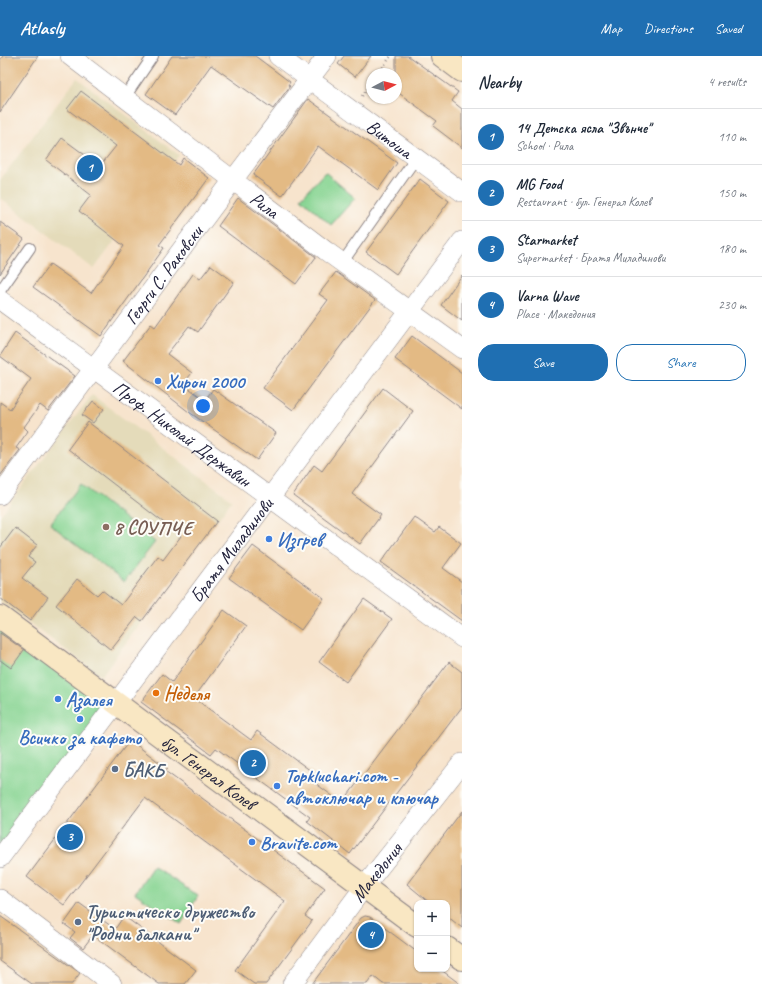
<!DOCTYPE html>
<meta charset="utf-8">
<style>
body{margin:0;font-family:Caveat,sans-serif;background:#f6f6f7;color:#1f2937}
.controls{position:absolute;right:12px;bottom:12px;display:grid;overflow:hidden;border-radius:8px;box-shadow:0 1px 3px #0004}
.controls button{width:36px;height:36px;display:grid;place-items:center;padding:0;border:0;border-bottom:1px solid #e0e1e3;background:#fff;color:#1f2937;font:20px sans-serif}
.compass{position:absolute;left:366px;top:12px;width:36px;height:36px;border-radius:50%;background:#fff;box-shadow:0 1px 3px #0004;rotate:83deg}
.you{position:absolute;left:203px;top:350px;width:14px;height:14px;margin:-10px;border:3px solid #fff;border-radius:50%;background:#1a73e8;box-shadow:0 0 0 6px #1a73e833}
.badge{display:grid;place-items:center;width:26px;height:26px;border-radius:50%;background:#1f6fb2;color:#fff;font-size:13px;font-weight:700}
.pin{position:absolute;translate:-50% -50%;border:2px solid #fff;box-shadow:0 1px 4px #0006}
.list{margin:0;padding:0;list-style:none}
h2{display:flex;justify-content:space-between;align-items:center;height:52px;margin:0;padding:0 16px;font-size:17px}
h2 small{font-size:13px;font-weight:400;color:#747a83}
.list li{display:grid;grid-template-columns:26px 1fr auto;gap:12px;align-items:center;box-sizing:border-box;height:56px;padding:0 16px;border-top:1px solid #e0e1e3}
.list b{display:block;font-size:15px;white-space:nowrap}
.list p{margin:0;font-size:13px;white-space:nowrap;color:#747a83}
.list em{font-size:13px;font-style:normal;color:#747a83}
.actions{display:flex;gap:8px;padding:12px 16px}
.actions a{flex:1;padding:9px 0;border:1px solid #1f6fb2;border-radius:16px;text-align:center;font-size:14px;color:#1f6fb2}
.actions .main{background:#1f6fb2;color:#fff}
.map{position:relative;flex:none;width:462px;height:928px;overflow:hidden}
header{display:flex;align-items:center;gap:24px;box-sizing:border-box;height:56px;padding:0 20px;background:#1f6fb2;color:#fff}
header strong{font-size:19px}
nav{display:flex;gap:22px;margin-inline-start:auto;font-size:14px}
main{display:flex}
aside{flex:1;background:#fff}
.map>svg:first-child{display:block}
.built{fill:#e4dbba}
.green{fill:#87d492;stroke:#547b66}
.building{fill:#e3ba84}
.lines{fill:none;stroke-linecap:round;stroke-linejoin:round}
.lane-casing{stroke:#8c8384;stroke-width:12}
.street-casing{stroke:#8c8384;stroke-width:20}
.secondary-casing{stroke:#8c8384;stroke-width:24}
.path{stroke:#8c8384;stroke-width:2.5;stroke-dasharray:1 3;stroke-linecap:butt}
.lane{stroke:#fff;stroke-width:10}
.street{stroke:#fff;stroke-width:19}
.secondary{stroke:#f9e7c3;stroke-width:22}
.shop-dot{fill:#3f7fe0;stroke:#fdfcf7;stroke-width:1.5}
.education-dot{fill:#8d6e63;stroke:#fdfcf7;stroke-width:1.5}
.food-dot{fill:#e8710a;stroke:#fdfcf7;stroke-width:1.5}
.service-dot{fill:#5c6f8a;stroke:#fdfcf7;stroke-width:1.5}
.labels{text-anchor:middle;stroke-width:4;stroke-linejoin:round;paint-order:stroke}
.street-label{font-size:19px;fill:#22223b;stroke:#fdfcf7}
.shop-label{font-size:19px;font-weight:bold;fill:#366cbe;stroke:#fdfcf7;text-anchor:start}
.education-label{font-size:19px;font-weight:bold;fill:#785e54;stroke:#fdfcf7;text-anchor:start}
.food-label{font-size:19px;font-weight:bold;fill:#c56008;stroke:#fdfcf7;text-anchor:start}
.service-label{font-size:19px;font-weight:bold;fill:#4e5e75;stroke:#fdfcf7;text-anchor:start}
</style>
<header>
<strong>Atlasly</strong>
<nav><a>Map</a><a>Directions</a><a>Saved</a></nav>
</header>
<main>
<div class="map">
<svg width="462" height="928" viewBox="0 0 462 928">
<rect width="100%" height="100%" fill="#fdfcf7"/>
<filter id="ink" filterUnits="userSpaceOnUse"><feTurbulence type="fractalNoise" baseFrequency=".025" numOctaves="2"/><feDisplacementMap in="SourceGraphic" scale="8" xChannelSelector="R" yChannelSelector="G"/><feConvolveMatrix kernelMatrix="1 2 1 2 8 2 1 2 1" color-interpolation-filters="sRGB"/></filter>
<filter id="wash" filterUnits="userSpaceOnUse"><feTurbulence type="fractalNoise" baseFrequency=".012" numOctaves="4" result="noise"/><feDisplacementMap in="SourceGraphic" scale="16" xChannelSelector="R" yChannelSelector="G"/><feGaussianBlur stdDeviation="0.9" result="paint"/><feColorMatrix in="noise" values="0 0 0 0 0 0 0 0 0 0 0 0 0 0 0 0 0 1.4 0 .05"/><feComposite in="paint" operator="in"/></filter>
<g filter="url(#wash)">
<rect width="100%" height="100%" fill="#f7e4cd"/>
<!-- built -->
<path class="built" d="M77,22L179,99L94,213L0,142V124Z
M92,339L232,444L101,620L0,545V460Z"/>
<!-- green -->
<path class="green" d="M325,116L355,142L331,169L301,142Z
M81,428L155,486L124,526L50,468Z
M0,569L106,651L0,792Z
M153,810L198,840L181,868L135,837Z"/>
<g id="blocks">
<!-- building -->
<path class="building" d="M3,0H38L0,56V4Z
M172,0H255L290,26L288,29L290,30L273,53L211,9L175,59L146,38Z
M344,0H371L355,21L338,8Z
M396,0H408L458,36L452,45L462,53V92L433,70L437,65L396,35Z
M81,35L179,109L183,102L209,122L159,189L164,192L101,280L33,231L50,208L91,237L124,190L79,155L91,139L46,104L62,82L100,110L116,90L67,53Z
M308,43L397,107L378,134L318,90L282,140L253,119Z
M420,123L449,145L396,218L366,196Z
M238,142L316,201L296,228L218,170Z
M0,166L24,183L0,218Z
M211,209L234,226L198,276L189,270L167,298L192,317L183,328L205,344L213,333L276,377L257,404L189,356L123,305L151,268L155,271L193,218L200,223Z
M336,216L375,244L293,354L263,332L328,244L319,238Z
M462,219V265L441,249Z
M15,277L75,320L48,355L40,349L24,371L28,375L16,392L20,394L0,420V346L10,353L31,323L0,300Z
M412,280L462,317V353L395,303Z
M383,332L413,355L352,438L381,459L360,488L293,439L314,409L322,415Z
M93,345L104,353L93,367L82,359Z
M88,366L217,465L142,565L137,561L111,594L56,549L77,523L97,539L102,534L121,549L158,500L163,504L181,480L68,393Z
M414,461L435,476L439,471L461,487L443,512L462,526V565L381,506Z
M15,472L37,489L28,501L35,506L22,522L48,541L30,565L0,542V492Z
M253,490L324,542L301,574L229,522Z
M364,543L392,563L346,626L319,606Z
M224,554L246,570L194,642L251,684L257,675L315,718L311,724L342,747L449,606L462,616V651L350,798L307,765L310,761L216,692L211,698L141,646L162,618L172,626Z
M0,577L24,594L11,612L0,604Z
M130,684L168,713L165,715L325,832L305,860L312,865L266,928H254L235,914L285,845L145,742L64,849L27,821Z
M462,755V872L447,860V847H430L407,828Z
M79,847L115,873L124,860L196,914L185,928H159L93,879L83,892L70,882L75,876L64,868Z
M0,860L80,917L72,928H32L0,905Z
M365,860L370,861L417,896V913H440L460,928H383L373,920L367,928H312L361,862Z"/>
</g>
</g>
<g filter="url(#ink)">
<use href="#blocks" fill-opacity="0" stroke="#8c8384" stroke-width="1"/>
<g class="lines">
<!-- lane casing -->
<g class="lane-casing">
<path id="lane" d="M125,41L153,0
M342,207L416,102
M0,235L30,192"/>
</g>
<!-- street casing -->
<g class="street-casing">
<g id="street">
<path id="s1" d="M70,0L326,195L462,293"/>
<path id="s2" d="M278,0L462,136"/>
<path id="s3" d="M0,244L462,582"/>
<path id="s4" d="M0,439L233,124L327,0"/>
<path id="s5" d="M0,802L462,185"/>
<path d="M0,843L112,928"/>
<path id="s6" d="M292,928L364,831L462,707"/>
</g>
</g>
<!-- secondary casing -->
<g class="secondary-casing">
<g id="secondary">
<path d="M442,0L462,15"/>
<path id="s7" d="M0,561L417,870"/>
<path d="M447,892L462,903"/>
</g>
</g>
<!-- path -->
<path class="path" d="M378,18L391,0
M362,40L372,26"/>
<!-- lane -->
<use href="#lane" class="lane"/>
<!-- street -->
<use href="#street" class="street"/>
<!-- secondary -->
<use href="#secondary" class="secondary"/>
</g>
</g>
<!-- markers -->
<g class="shop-dot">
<circle cx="158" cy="325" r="4"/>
<circle cx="269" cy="483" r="4"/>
<circle cx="58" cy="643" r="4"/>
<circle cx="80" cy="663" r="4"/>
<circle cx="277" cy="730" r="4"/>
<circle cx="252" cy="786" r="4"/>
</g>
<circle class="education-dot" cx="106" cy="471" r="4"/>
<circle class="food-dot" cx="156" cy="637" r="4"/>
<g class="service-dot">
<circle cx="115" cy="713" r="4"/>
<circle cx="78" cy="866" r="4"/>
</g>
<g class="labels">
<!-- street labels -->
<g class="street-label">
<text dy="7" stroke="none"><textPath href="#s2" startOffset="139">Витоша</textPath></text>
<text dy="7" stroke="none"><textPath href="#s1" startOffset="245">Рила</textPath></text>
<text dy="7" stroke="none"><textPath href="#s4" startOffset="274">Георги С. Раковски</textPath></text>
<text dy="7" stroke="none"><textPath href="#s3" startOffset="226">Проф. Николай Державин</textPath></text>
<text dy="7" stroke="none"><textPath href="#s5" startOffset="385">Братя Миладинови</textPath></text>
<text dy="7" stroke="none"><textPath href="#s7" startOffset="260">бул. Генерал Колев</textPath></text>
<text dy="7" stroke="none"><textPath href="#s6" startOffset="140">Македония</textPath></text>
</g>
<!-- shop labels -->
<g class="shop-label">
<text x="166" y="332">Хирон 2000</text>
<text x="277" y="490">Изгрев</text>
<text x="66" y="650">Азалея</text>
<text x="80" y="688" text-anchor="middle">Всичко за кафето</text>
<text x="285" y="726">Topkluchari.com -<tspan x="285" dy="22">автоключар и ключар</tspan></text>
<text x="260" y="793">Bravite.com</text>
</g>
<!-- education labels -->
<g class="education-label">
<text x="114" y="478">8 СОУПЧЕ</text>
</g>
<!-- food labels -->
<g class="food-label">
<text x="164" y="644">Неделя</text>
</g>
<!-- service labels -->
<g class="service-label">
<text x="123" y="720">БАКБ</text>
<text x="86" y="862">Туристическо дружество<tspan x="86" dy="22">"Родни балкани"</tspan></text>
</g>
</g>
</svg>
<div class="controls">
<button>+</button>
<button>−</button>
</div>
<svg class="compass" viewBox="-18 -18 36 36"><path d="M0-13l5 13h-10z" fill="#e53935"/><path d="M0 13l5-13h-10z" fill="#747a83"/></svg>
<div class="you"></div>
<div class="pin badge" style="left:90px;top:112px">1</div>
<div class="pin badge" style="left:253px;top:707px">2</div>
<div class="pin badge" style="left:70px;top:781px">3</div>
<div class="pin badge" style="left:371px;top:879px">4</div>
</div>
<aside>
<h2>Nearby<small>4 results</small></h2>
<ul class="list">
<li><span class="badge">1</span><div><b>14 Детска ясла &quot;Звънче&quot;</b><p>School · Рила</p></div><em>110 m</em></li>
<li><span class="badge">2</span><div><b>MG Food</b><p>Restaurant · бул. Генерал Колев</p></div><em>150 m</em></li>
<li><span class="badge">3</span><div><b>Starmarket</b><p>Supermarket · Братя Миладинови</p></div><em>180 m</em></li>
<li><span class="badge">4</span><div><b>Varna Wave</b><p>Place · Македония</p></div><em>230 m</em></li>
</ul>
<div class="actions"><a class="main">Save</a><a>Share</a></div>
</aside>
</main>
